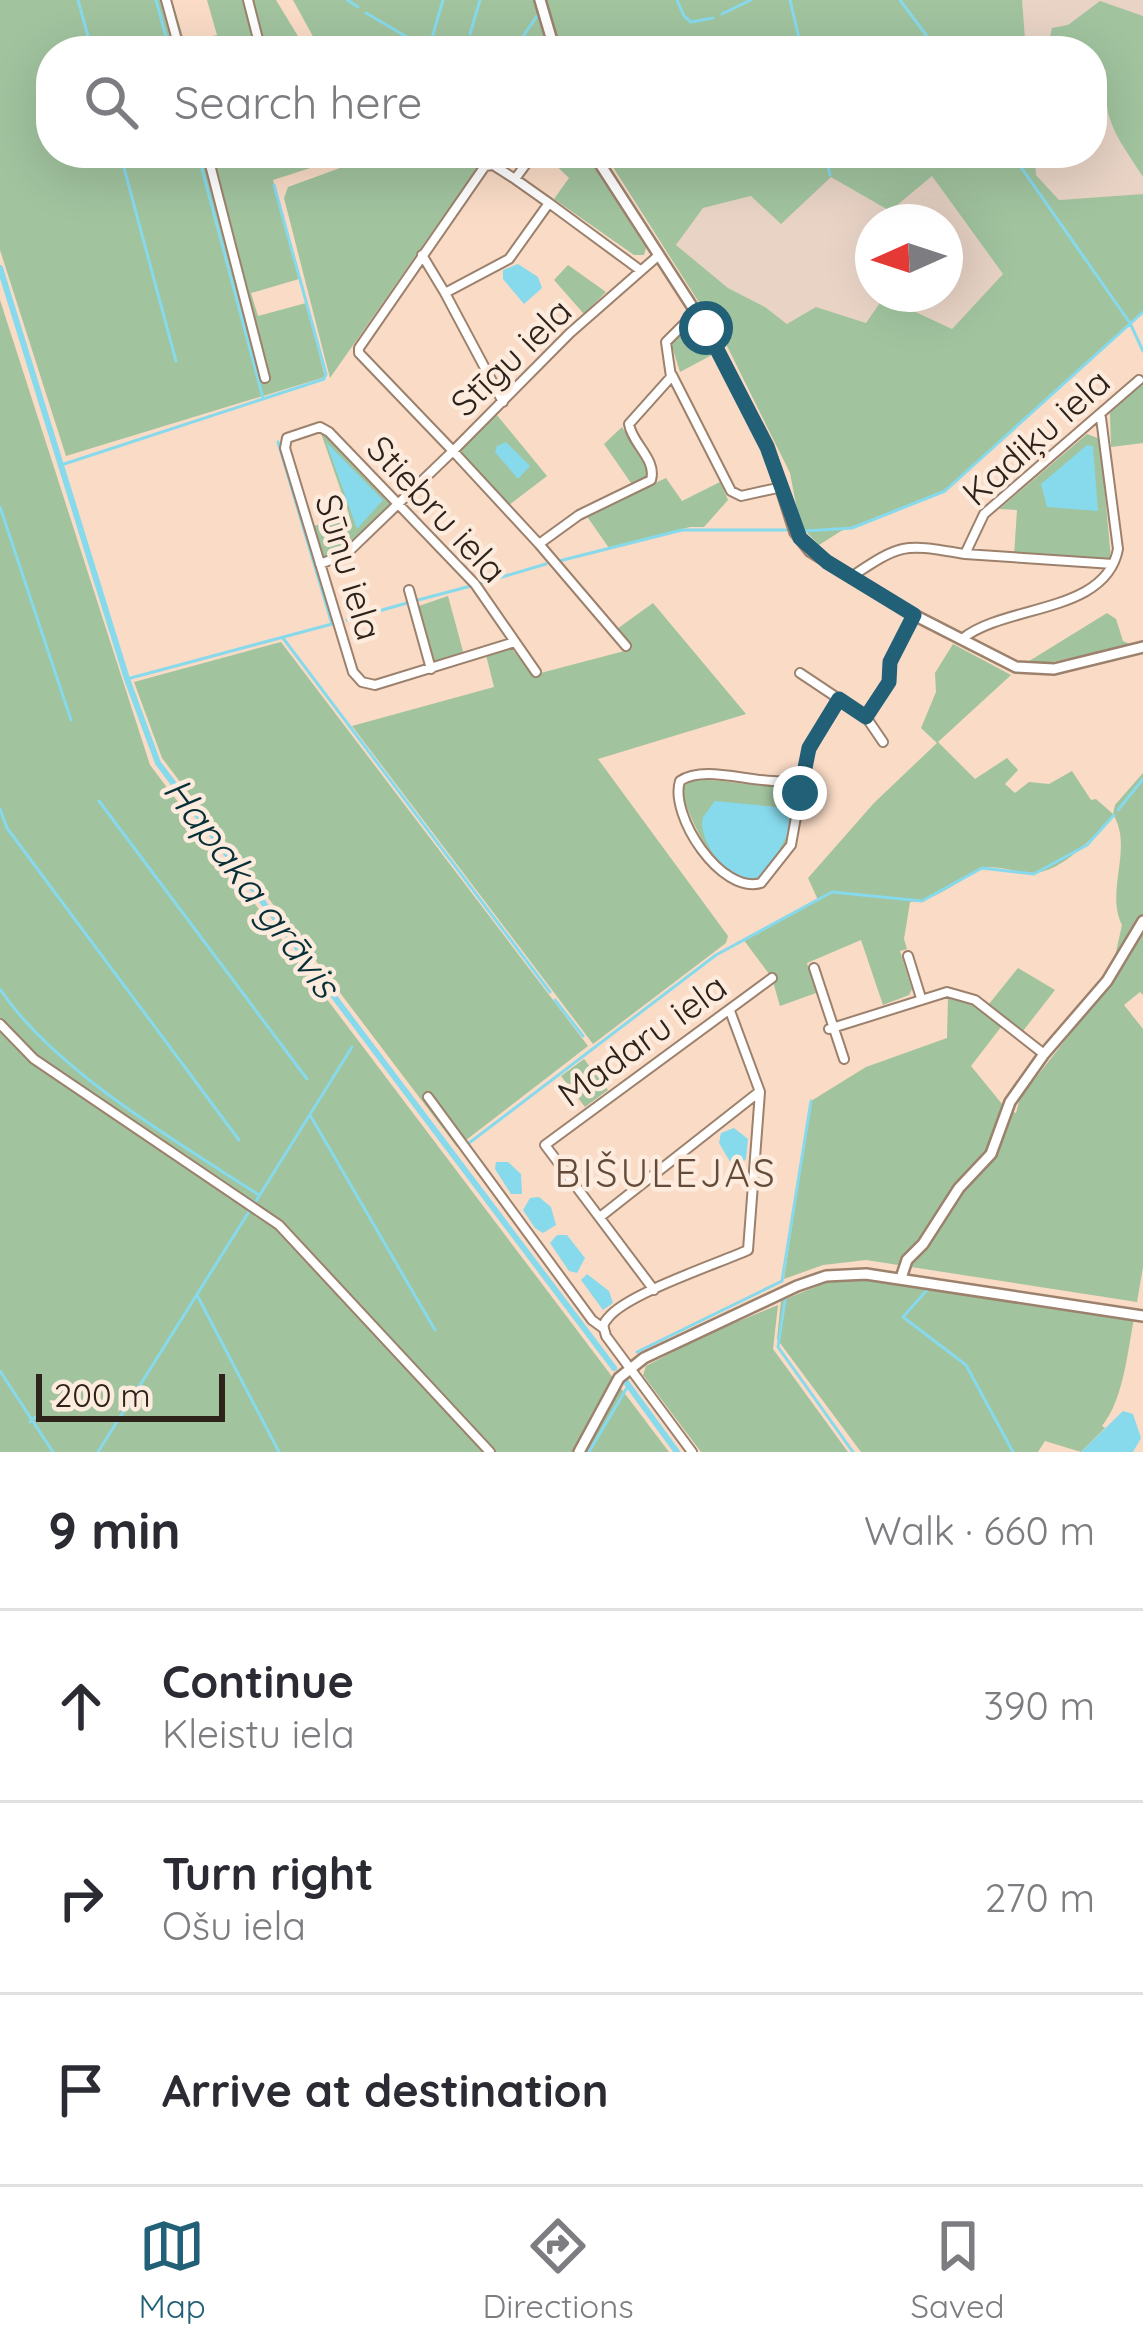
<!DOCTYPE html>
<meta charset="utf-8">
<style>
body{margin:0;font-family:Quicksand,sans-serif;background:#f7f7f7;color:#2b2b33}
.compass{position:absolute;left:855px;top:204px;width:108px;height:108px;border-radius:50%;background:#fff;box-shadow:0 12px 48px #0002;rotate:267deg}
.scale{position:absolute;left:36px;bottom:30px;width:189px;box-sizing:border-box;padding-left:12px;border:6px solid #2e231b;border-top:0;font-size:33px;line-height:42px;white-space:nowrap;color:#2e231b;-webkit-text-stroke:9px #fdebde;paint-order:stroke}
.stop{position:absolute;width:36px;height:36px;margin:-27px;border:9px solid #226077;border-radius:50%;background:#fff}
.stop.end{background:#226077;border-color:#fff;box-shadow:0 3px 12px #0008}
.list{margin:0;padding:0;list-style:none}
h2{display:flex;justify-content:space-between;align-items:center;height:156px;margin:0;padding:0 48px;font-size:51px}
h2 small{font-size:39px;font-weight:400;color:#7c7c81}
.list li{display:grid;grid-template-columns:78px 1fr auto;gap:36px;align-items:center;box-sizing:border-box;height:192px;padding:0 48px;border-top:3px solid #e1e1e2}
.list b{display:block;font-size:45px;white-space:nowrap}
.list p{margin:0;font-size:39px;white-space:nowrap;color:#7c7c81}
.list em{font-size:39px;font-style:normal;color:#7c7c81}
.icon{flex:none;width:66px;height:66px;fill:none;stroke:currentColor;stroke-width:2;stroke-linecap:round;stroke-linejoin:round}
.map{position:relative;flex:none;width:1143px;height:1452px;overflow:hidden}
.search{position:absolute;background:#fff;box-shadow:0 12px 48px #0002;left:36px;right:36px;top:36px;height:132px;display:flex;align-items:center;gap:30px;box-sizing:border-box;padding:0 42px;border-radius:48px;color:#7c7c81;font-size:45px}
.sheet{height:732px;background:#fff}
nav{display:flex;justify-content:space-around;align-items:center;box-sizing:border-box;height:168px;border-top:3px solid #e1e1e2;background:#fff;font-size:33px;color:#7c7c81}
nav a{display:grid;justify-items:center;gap:6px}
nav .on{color:#226077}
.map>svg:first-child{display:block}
.industrial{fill:#e8d3c5;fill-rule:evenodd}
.green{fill:#a1c39e;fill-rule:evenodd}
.water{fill:#87d9ec}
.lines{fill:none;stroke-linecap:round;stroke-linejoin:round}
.stream{stroke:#87d9ec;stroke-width:3}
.canal{stroke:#87d9ec;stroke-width:6}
.street-casing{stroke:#9c816d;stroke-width:12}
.secondary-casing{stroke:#9c816d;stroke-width:14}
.street{stroke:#fff;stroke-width:8}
.secondary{stroke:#fff;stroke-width:9}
.route{stroke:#226077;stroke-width:15}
.labels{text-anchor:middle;stroke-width:9;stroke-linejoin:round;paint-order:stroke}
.street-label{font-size:36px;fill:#2e231b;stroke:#fdebde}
.water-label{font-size:39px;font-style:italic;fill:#073039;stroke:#fdebde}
.neighbourhood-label{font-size:39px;letter-spacing:3px;fill:#644b39;stroke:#fdebde}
</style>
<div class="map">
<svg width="1143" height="1452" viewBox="0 0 1143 1452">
<rect width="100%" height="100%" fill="#f9dbc6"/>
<!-- industrial -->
<path class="industrial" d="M1022,0H1143V194L1059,200L1036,175L1035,153H1092V51H1026Z
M932,175L1003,274L952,329L885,297L866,323L816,307L788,324L765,307L728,288L676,245L703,208L830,177ZM873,222H945V294H873Z"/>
<!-- green -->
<path class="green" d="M0,0H172L185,43L217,35L207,0H276L307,51H51V153H357L273,180L299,279L251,293L258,316L306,303L325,377L66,456L0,250Z
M293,0H535L550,51H321Z
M545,0H1022L1026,51H560Z
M1100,1L1143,16V177C1117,136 1102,122 1106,71L1092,51H1052L1049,41L1052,28L1068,25Z
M381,153H480L482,161L330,378L284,198L288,187Z
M543,153H586L646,248L644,255H634L554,199L569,178Z
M604,153H1035L1036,175L1059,200L1143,194V312L945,491L841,531L819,545L800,525L790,473L728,348ZM932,176L1003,274L952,329L884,297L866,323L816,307L787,324L765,307L728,288L676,245L703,208L751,196L781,224L831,177L890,211Z
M568,265L606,292L584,314L554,280Z
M0,300L150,765L669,1452H0Z
M692,322L712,355L680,372L671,343Z
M1143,383V443L1111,447L1110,413Z
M496,414L547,476L509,505L459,452Z
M622,427L647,467L646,479L633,486L604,444Z
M324,432L393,503L342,553L323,558L314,526L349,514L321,433Z
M1087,434L1100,439L1111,559L1014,556L1017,510L999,509Z
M666,478L682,501L720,482L728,500L704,527H690L609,548L586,515Z
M448,596L464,655L433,664L416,607Z
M653,603L746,714L598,759L728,936L726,943L593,1044L352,726L494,687L486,655L511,648L533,675L632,649L617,629Z
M1107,613L1116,619L1123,641L1132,645L1047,663H1026Z
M281,642L588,1046L457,1147L162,758L134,682Z
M953,644L1011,675L938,742L975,779L1007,758L1018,770L1005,784L1015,793L1029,782L1049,784L1072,771L1091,800L1096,799L1113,814L1115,805L1143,773V995L1140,992L1124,1005L1143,1029V1267L1137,1302L866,1260L823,1265L784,1279L811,1101L866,1067L947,1038L948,998C970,998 984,1014 1001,1027L971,1066L1006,1109L1016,1113L1020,1098L1120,970L1114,961L1122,925C1105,891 1133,849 1114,816C1092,836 1062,875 1028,873C1013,872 994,863 980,870C956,881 938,900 910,902L904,939L907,949L900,951L912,989L909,995L883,1005L861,940L807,963L816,993L780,1006L772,978L743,939L818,900L808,878L874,803L937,743L921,728L936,692L935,673Z
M691,780C727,778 759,790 794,784C805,808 788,858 767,876C766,877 750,884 749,885C711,869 694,826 680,790ZM715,802L786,808L790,813L770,868L731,875C711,849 692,831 715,802Z
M1018,968L1055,990L1023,1031L989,1004Z
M584,1059L608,1090L585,1107L561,1076Z
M865,1278L1134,1319C1127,1353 1124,1398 1102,1426L1105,1428L1081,1452L1045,1441L1038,1452H861L777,1339L781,1301L827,1282Z
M778,1305L773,1349L848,1452H701L643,1375L646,1366L705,1335Z"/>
<!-- water -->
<path class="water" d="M518,264L538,277L542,288L524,304L503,279V270Z
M326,442L383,500L357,529Z
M506,442L530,466L518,479L495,452L497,446Z
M1087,445L1093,446L1098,511L1047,507L1041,484Z
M715,801L786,808C795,821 790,830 783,843C778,851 775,862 769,869C741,902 695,842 703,817C704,816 714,802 715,801Z
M734,1128L748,1139L746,1159L740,1165H732L719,1143L721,1133Z
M496,1162H508L521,1174L522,1194H511L495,1169Z
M539,1197L551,1207L556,1225L543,1233L535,1228L523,1210L530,1198Z
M557,1235H567L585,1258L577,1273L569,1271L550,1243Z
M587,1274L609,1291L613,1303L603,1310L581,1280Z
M1123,1411L1133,1414L1141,1438L1133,1452H1081Z"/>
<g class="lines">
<!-- stream -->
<path class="stream" d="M78,0L92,51
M156,0L170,51
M347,0L358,7
M677,0L684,16L691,22L713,18
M790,0L802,51
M900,0L938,51
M366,13L431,51
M722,14L751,0
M470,34L480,0
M429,48L443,0
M513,51L537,16
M120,153L176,361
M825,153L830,175
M1011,153L1130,323L1143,351
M198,154L263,398
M61,465L324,379L326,374L274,185
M0,507L71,720
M804,531L852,528L945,491L1143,312
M559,561L682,530H786
M482,583L546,564
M418,600L471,586
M347,620L407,603
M283,638L550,992
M127,679L332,624L278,442
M99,801L307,1079
M0,809L7,828L239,1140
M1118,810L1143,779
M0,989C54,1070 177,1142 259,1195
M555,1000L583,1036
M310,1115L435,1330
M469,1143L716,955L832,892L922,901L982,868L1034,874L1087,845L1114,815
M256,1201L352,1047
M928,1289L903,1317L966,1365L1013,1452
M197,1295L279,1452
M785,1300L778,1347L853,1452
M637,1352L782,1281L811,1101
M0,1371L53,1452
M30,1422L35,1417
M98,1452L250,1210
M589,1452L628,1386"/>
<!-- canal -->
<path class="canal" d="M0,268L127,679L158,763L614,1368
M626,1382L677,1452"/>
<!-- street casing -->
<g class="street-casing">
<path id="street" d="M166,0L180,51
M248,0L261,51
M207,153L265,378
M534,153L515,179L493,165L485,166L359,348V353L453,451L570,333L659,255
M515,179L549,203
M422,255L445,293
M672,375L731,491L741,496L782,487
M503,402L445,293L509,259L549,203L640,270
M965,554L1113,564
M320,564L346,554L453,451L539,544
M851,577C903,542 904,544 965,554L984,514L1139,380
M409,590L431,669
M962,639C1005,604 1106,614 1118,549L1101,418
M515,642L375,685L362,682L353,672L285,448L287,438L320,427L329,432L475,584L536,672
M626,646L539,544L579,515L651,480C657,459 632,444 629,424L671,377L666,342L696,312
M800,673L866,717
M883,742L866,717L889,682L890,662L914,615
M800,779C763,789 708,762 680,781C669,815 721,895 761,883L791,845L807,755L839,699
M908,956L921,998
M814,968L844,1059
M0,1024L34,1059L279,1225L490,1452
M829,1029L947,992L975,1000L1044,1054
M428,1097L592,1320L603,1328
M600,1217L759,1092
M654,1290L545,1145L772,978
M692,1452L606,1336C604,1327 601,1326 608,1318C626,1294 717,1264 748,1250L760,1092L730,1011"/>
</g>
<!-- secondary casing -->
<g class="secondary-casing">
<path id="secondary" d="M540,0L555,51
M593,153L706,328L768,447L795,532L810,551L914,615L1016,667L1054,669L1143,647
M901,1278L907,1260L923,1244L959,1188L991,1154L1010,1102L1044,1054L1107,981L1143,921
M579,1452L619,1378L644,1358L797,1286L826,1276L866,1274L1143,1316"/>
</g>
<!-- street -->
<use href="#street" class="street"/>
<!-- secondary -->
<use href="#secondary" class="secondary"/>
</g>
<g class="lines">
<!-- route -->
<path class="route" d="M706,328L767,447L800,538L827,562L914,615L890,662L889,682L866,717L839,699L809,748L800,793"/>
</g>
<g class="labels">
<!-- street labels -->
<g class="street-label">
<text transform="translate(511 357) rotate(-44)" y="13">Stīgu iela</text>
<text transform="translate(1036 437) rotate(-42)" y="13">Kadiķu iela</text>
<text transform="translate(437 509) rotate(47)" y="13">Stiebru iela</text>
<text transform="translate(349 567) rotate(73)" y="13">Sūnu iela</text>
<text transform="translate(642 1040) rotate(-36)" y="13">Madaru iela</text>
</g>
<!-- water labels -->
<g class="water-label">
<text transform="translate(252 887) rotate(53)" y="14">Hapaka grāvis</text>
</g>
<!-- neighbourhood labels -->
<g class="neighbourhood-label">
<text x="666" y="1187">BIŠULEJAS</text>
</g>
</g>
</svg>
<svg class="compass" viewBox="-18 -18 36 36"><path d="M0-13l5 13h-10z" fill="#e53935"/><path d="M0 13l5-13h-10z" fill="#7c7c81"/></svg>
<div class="scale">200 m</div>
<div class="stop" style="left:706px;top:328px"></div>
<div class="stop end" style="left:800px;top:793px"></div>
<div class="search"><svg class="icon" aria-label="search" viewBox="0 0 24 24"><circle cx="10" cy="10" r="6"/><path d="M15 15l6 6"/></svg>Search here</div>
</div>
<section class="sheet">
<h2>9 min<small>Walk · 660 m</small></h2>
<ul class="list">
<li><svg class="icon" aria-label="ahead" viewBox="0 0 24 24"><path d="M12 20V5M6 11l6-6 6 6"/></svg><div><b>Continue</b><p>Kleistu iela</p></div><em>390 m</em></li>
<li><svg class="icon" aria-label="right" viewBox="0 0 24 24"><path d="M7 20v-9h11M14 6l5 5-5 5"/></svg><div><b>Turn right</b><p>Ošu iela</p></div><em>270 m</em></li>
<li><svg class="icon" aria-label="arrive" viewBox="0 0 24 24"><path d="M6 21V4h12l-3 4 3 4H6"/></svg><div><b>Arrive at destination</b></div></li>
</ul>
</section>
<nav>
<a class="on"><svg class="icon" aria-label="map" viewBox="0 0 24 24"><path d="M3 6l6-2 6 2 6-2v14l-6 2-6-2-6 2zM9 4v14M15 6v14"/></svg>Map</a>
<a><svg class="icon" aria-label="directions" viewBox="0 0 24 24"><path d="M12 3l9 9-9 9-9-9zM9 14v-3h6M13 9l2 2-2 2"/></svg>Directions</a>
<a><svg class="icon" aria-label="saved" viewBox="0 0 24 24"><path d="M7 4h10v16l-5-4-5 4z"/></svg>Saved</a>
</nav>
